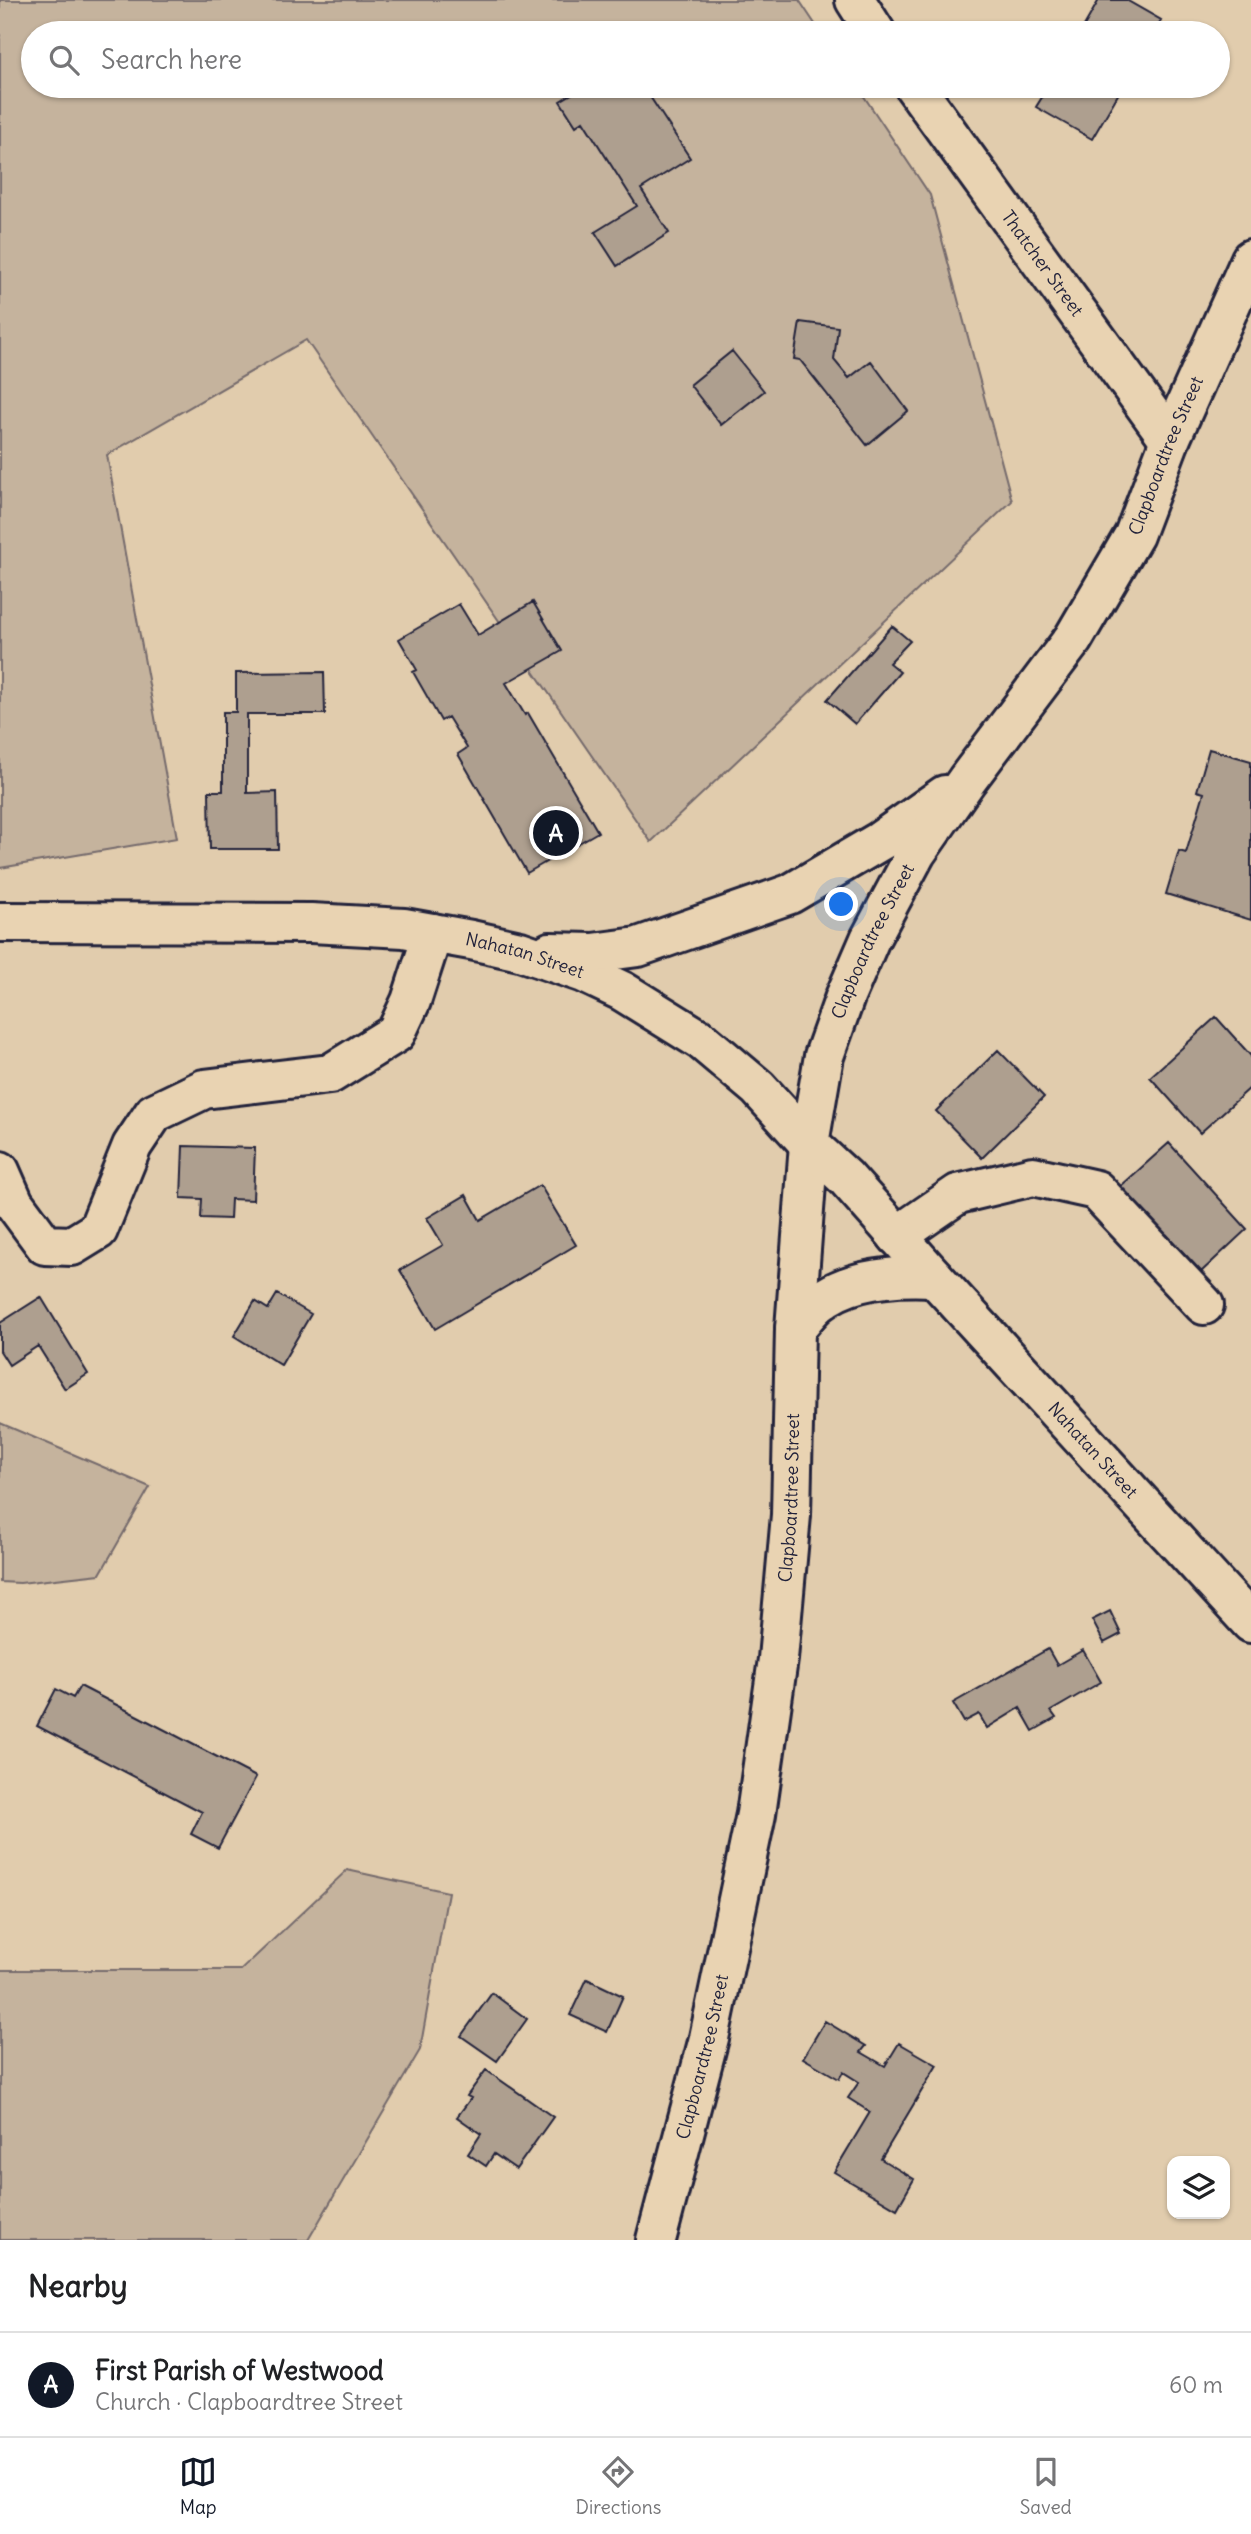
<!DOCTYPE html>
<meta charset="utf-8">
<style>
body{margin:0;font-family:Delius,sans-serif;background:#f6f6f6;color:#202124}
.controls{position:absolute;right:21px;bottom:21px;display:grid;overflow:hidden;border-radius:14px;box-shadow:0 2px 5px #0004}
.controls button{width:63px;height:63px;display:grid;place-items:center;padding:0;border:0;border-bottom:2px solid #e0e0e0;background:#fff;color:#202124;font:35px sans-serif}
.you{position:absolute;left:842px;top:905px;width:24px;height:24px;margin:-18px;border:5px solid #fff;border-radius:50%;background:#1a73e8;box-shadow:0 0 0 10px #1a73e833}
.badge{display:grid;place-items:center;width:46px;height:46px;border-radius:50%;background:#111827;color:#fff;font-size:23px;font-weight:700}
.pin{position:absolute;translate:-50% -50%;border:4px solid #fff;box-shadow:0 2px 7px #0006}
.list{margin:0;padding:0;list-style:none}
h2{display:flex;justify-content:space-between;align-items:center;height:91px;margin:0;padding:0 28px;font-size:30px}
h2 small{font-size:23px;font-weight:400;color:#757577}
.list li{display:grid;grid-template-columns:46px 1fr auto;gap:21px;align-items:center;box-sizing:border-box;height:105px;padding:0 28px;border-top:2px solid #e0e0e0}
.list b{display:block;font-size:26px;white-space:nowrap}
.list p{margin:0;font-size:23px;white-space:nowrap;color:#757577}
.list em{font-size:23px;font-style:normal;color:#757577}
.icon{flex:none;width:38px;height:38px;fill:none;stroke:currentColor;stroke-width:2;stroke-linecap:round;stroke-linejoin:round}
.map{position:relative;flex:none;width:1251px;height:2240px;overflow:hidden}
.search{position:absolute;background:#fff;box-shadow:0 2px 5px #0004;left:21px;right:21px;top:21px;height:77px;display:flex;align-items:center;gap:18px;box-sizing:border-box;padding:0 24px;border-radius:38px;color:#757577;font-size:26px}
.sheet{height:196px;background:#fff}
nav{display:flex;justify-content:space-around;align-items:center;box-sizing:border-box;height:98px;border-top:2px solid #e0e0e0;background:#fff;font-size:19px;color:#757577}
nav a{display:grid;justify-items:center;gap:4px}
nav .on{color:#111827}
.map>svg:first-child{display:block}
.green{fill:#c5b39d;stroke:#746a6c;stroke-width:2}
.building{fill:#ae9f8f;stroke:#22223b;stroke-width:2}
.lines{fill:none;stroke-linecap:round;stroke-linejoin:round}
.minor-casing{stroke:#22223b;stroke-width:44}
.major-casing{stroke:#22223b;stroke-width:44}
.minor{stroke:#e9d3b2;stroke-width:38}
.major{stroke:#e9d3b2;stroke-width:38}
.labels{text-anchor:middle;stroke-width:7;stroke-linejoin:round;paint-order:stroke}
.street-label{font-size:18px;fill:#22223b;stroke:#e9d3b2}
</style>
<div class="map">
<svg width="1251" height="2240" viewBox="0 0 1251 2240">
<rect width="100%" height="100%" fill="#e1ccad"/>
<filter id="ink" filterUnits="userSpaceOnUse"><feTurbulence type="fractalNoise" baseFrequency=".0143" numOctaves="2"/><feDisplacementMap in="SourceGraphic" scale="14" xChannelSelector="R" yChannelSelector="G"/><feConvolveMatrix kernelMatrix="1 2 1 2 8 2 1 2 1" color-interpolation-filters="sRGB"/></filter>
<g filter="url(#ink)">
<!-- green -->
<path class="green" d="M0,0H799L821,33H33V86H857L930,195L1012,501L651,842L306,340L107,455L177,838L0,868Z
M0,1423L150,1487L100,1574L20,1583L0,1582Z
M347,1870L448,1892L420,2050L308,2240H0V1970H241Z"/>
<!-- building -->
<path class="building" d="M1099,0H1126L1161,20L1154,33H1080Z
M585,86H643L690,158L641,189L669,233L617,266L595,232L637,206L583,121L576,126L560,101Z
M1049,86H1123L1092,139L1036,107Z
M800,322L838,327L834,360L849,378L871,361L908,411L867,445L800,360L794,359Z
M732,351L764,391L721,425L690,385Z
M533,602L562,651L506,683L525,715L528,713L598,832L527,873L458,754L467,748L448,717L441,721L413,672L417,670L399,639L459,604L478,635Z
M892,626L910,641L889,663L900,672L855,724L827,700Z
M324,672L325,714H247V793L277,792L278,849H210L209,791H223V712H236V673Z
M1209,749L1251,761V920L1166,894L1179,851L1186,853L1204,793L1197,791Z
M1216,1017L1251,1056V1087L1200,1133L1150,1077Z
M998,1050L1044,1097L982,1158L936,1111Z
M1169,1143L1247,1229L1201,1272L1167,1235L1158,1243L1113,1193Z
M183,1146L255,1148L253,1200L231,1199L230,1219L201,1218L202,1199L181,1198Z
M540,1185L576,1245L435,1329L400,1270L443,1245L427,1218L466,1195L480,1220Z
M277,1294L311,1314L281,1365L234,1336L255,1301L268,1309Z
M41,1297L88,1374L65,1389L38,1346L9,1365L0,1351V1323Z
M1110,1611L1121,1634L1104,1643L1092,1620Z
M1048,1649L1057,1665L1083,1650L1101,1682L1051,1711L1056,1718L1033,1731L1020,1708L987,1728L979,1714L964,1722L953,1703Z
M80,1686L256,1777L218,1848L191,1834L202,1812L37,1726L56,1689L73,1698Z
M587,1979L623,1996L607,2032L570,2015Z
M492,1993L527,2019L497,2061L461,2036Z
M825,2021L866,2046L861,2052L885,2066L899,2043L937,2065L881,2159L914,2179L897,2209L834,2172L870,2112L848,2098L859,2082L843,2072L839,2079L803,2058Z
M486,2070L553,2117L516,2169L494,2154L486,2166L468,2154L481,2134L457,2117L471,2098L467,2096Z"/>
<g class="lines">
<!-- minor casing -->
<g class="minor-casing">
<g id="minor">
<path d="M855,0L876,33"/>
<path id="s1" d="M914,86L1170,440"/>
<path d="M0,1171L14,1203L45,1245L72,1246L98,1230L132,1146L154,1113L204,1089L330,1074L396,1033L411,1001L433,933"/>
<path d="M897,1236L958,1194L1033,1176L1096,1190L1204,1305"/>
<path d="M795,1329C802,1321 809,1311 817,1304C847,1278 896,1275 934,1277"/>
<path id="s2" d="M656,2240L709,2038L756,1814L778,1659L791,1515L795,1329L809,1144"/>
</g>
</g>
<!-- major casing -->
<g class="major-casing">
<g id="major">
<path id="s3" d="M0,922L311,923L404,928L471,940L520,951L584,973L622,991L701,1040L758,1088L809,1144L846,1178L934,1277L1251,1623"/>
<path d="M550,952L593,953L638,947L790,894L880,841L945,795"/>
<path id="s4" d="M809,1144L824,1056L845,997L870,939L916,853L967,780L1073,639L1134,535L1170,440L1251,259"/>
</g>
</g>
<!-- minor -->
<use href="#minor" class="minor"/>
<!-- major -->
<use href="#major" class="major"/>
</g>
</g>
<g class="labels">
<!-- street labels -->
<g class="street-label">
<text dy="6" stroke="none"><textPath href="#s1" startOffset="219">Thatcher Street</textPath></text>
<text dy="6" stroke="none"><textPath href="#s4" startOffset="784">Clapboardtree Street</textPath></text>
<text dy="6" stroke="none"><textPath href="#s4" startOffset="214">Clapboardtree Street</textPath></text>
<text dy="6" stroke="none"><textPath href="#s3" startOffset="528">Nahatan Street</textPath></text>
<text dy="6" stroke="none"><textPath href="#s3" startOffset="1293">Nahatan Street</textPath></text>
<text dy="6" stroke="none"><textPath href="#s2" startOffset="756">Clapboardtree Street</textPath></text>
<text dy="6" stroke="none"><textPath href="#s2" startOffset="189">Clapboardtree Street</textPath></text>
</g>
</g>
</svg>
<div class="controls">
<button><svg class="icon" aria-label="layers" viewBox="0 0 24 24"><path d="M12 4l9 5-9 5-9-5zM3 14l9 5 9-5"/></svg></button>
</div>
<div class="you"></div>
<div class="pin badge" style="left:556px;top:833px">A</div>
<div class="search"><svg class="icon" aria-label="search" viewBox="0 0 24 24"><circle cx="10" cy="10" r="6"/><path d="M15 15l6 6"/></svg>Search here</div>
</div>
<section class="sheet">
<h2>Nearby<small></small></h2>
<ul class="list">
<li><span class="badge">A</span><div><b>First Parish of Westwood</b><p>Church · Clapboardtree Street</p></div><em>60 m</em></li>
</ul>
</section>
<nav>
<a class="on"><svg class="icon" aria-label="map" viewBox="0 0 24 24"><path d="M3 6l6-2 6 2 6-2v14l-6 2-6-2-6 2zM9 4v14M15 6v14"/></svg>Map</a>
<a><svg class="icon" aria-label="directions" viewBox="0 0 24 24"><path d="M12 3l9 9-9 9-9-9zM9 14v-3h6M13 9l2 2-2 2"/></svg>Directions</a>
<a><svg class="icon" aria-label="saved" viewBox="0 0 24 24"><path d="M7 4h10v16l-5-4-5 4z"/></svg>Saved</a>
</nav>
